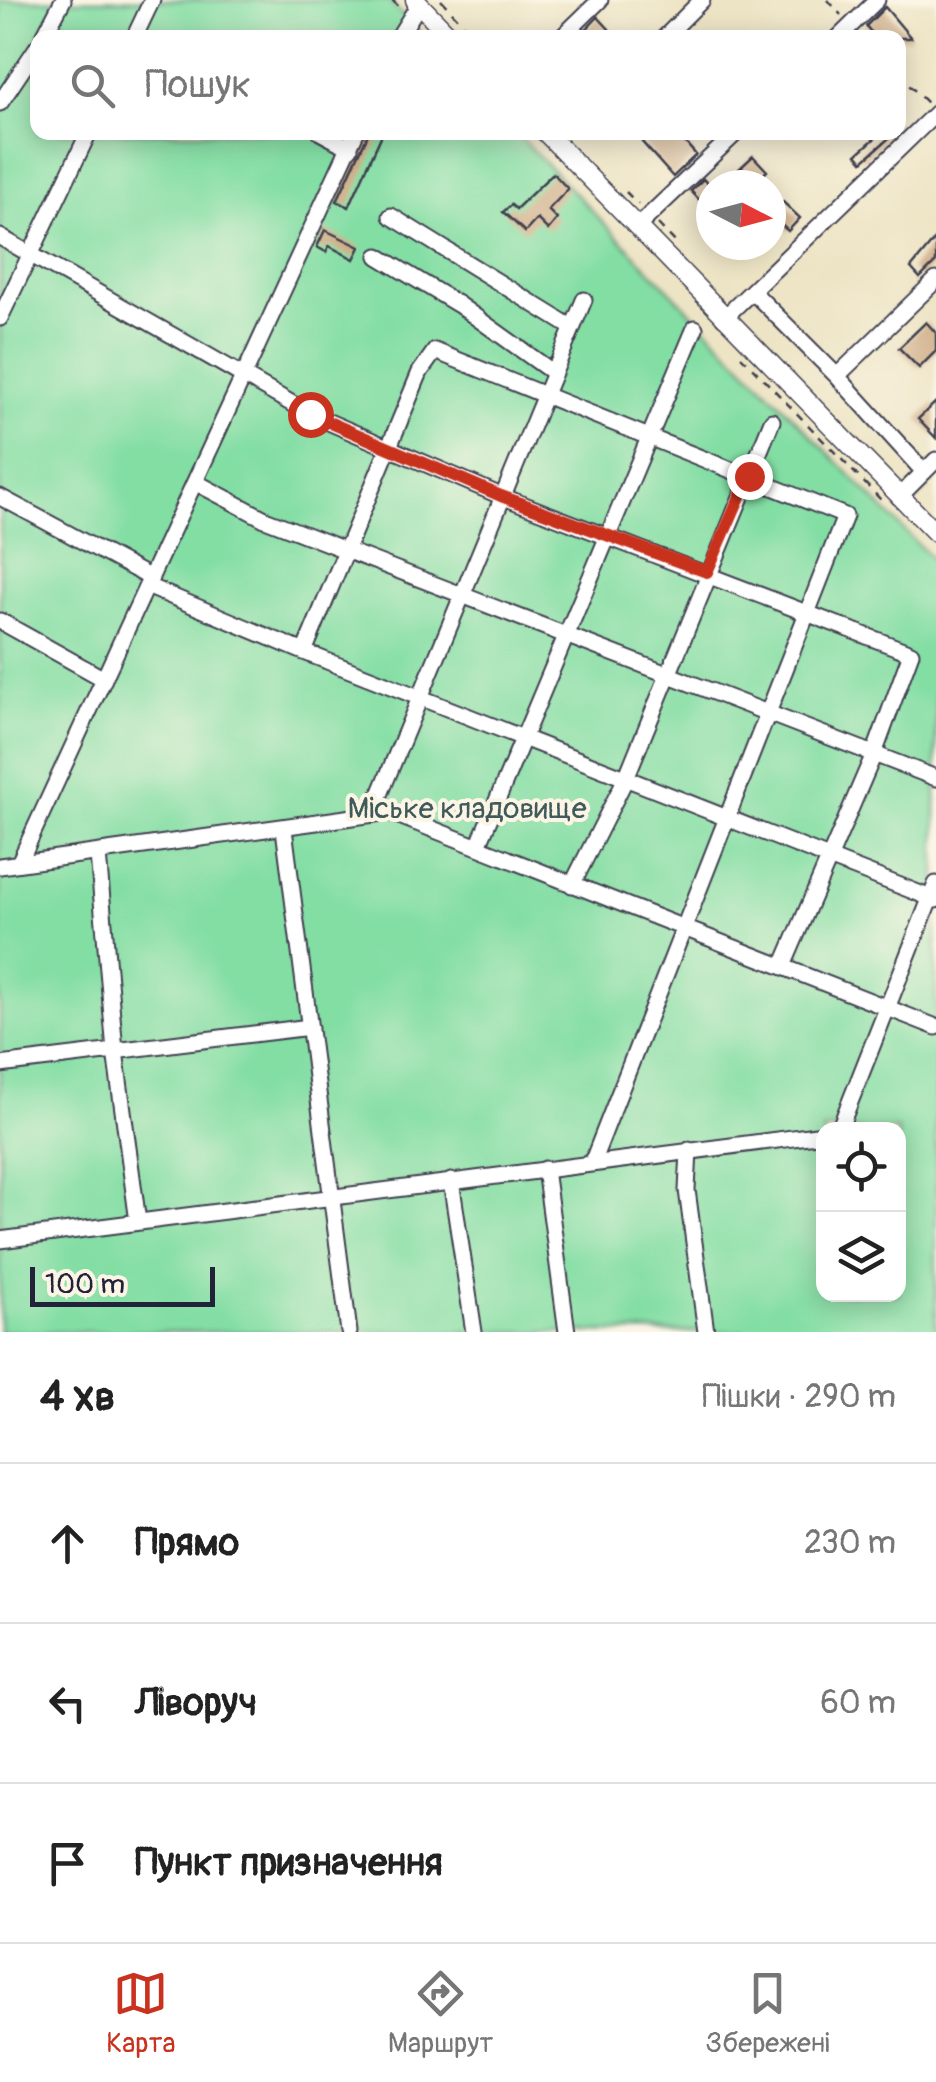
<!DOCTYPE html>
<html lang="uk">
<meta charset="utf-8">
<style>
body{margin:0;font-family:Pangolin,sans-serif;background:#f2f2f2;color:#222}
.controls{position:absolute;right:30px;bottom:30px;display:grid;overflow:hidden;border-radius:20px;box-shadow:0 5px 25px #0003}
.controls button{width:90px;height:90px;display:grid;place-items:center;padding:0;border:0;border-bottom:2px solid #e0e0e0;background:#fff;color:#222;font:50px sans-serif}
.compass{position:absolute;left:696px;top:170px;width:90px;height:90px;border-radius:50%;background:#fff;box-shadow:0 5px 25px #0003;rotate:96deg}
.scale{position:absolute;left:30px;bottom:25px;width:185px;box-sizing:border-box;padding-left:10px;border:5px solid #22223b;border-top:0;font-size:28px;line-height:35px;white-space:nowrap;color:#22223b;-webkit-text-stroke:8px #fcf5e5;paint-order:stroke}
.stop{position:absolute;width:30px;height:30px;margin:-22px;border:8px solid #c8321e;border-radius:50%;background:#fff}
.stop.end{background:#c8321e;border-color:#fff;box-shadow:0 2px 10px #0008}
.list{margin:0;padding:0;list-style:none}
h2{display:flex;justify-content:space-between;align-items:center;height:130px;margin:0;padding:0 40px;font-size:42px}
h2 small{font-size:32px;font-weight:400;color:#767676}
.list li{display:grid;grid-template-columns:65px 1fr auto;gap:30px;align-items:center;box-sizing:border-box;height:160px;padding:0 40px;border-top:2px solid #e0e0e0}
.list b{display:block;font-size:38px;white-space:nowrap}
.list em{font-size:32px;font-style:normal;color:#767676}
.icon{flex:none;width:55px;height:55px;fill:none;stroke:currentColor;stroke-width:2;stroke-linecap:round;stroke-linejoin:round}
.map{position:relative;flex:none;width:936px;height:1332px;overflow:hidden}
.search{position:absolute;background:#fff;box-shadow:0 5px 25px #0003;left:30px;right:30px;top:30px;height:110px;display:flex;align-items:center;gap:25px;box-sizing:border-box;padding:0 35px;border-radius:20px;color:#767676;font-size:38px}
.sheet{height:610px;background:#fff}
nav{display:flex;justify-content:space-around;align-items:center;box-sizing:border-box;height:140px;border-top:2px solid #e0e0e0;background:#fff;font-size:28px;color:#767676}
nav a{display:grid;justify-items:center;gap:5px}
nav .on{color:#c8321e}
.map>svg:first-child{display:block}
.green{fill:#83dea4;stroke:#528070;stroke-width:2.5;fill-rule:evenodd}
.building{fill:#cfae89}
.lines{fill:none;stroke-linecap:round;stroke-linejoin:round}
.minor-casing{stroke:#403f50;stroke-width:19}
.major-casing{stroke:#403f50;stroke-width:21}
.path{stroke:#403f50;stroke-width:2.5;stroke-dasharray:8 8;stroke-linecap:butt}
.minor{stroke:#fff;stroke-width:15}
.major{stroke:#fff;stroke-width:18}
.route{stroke:#c8321e;stroke-width:12}
.labels{text-anchor:middle;stroke-width:8;stroke-linejoin:round;paint-order:stroke}
.park-label{font-size:30px;fill:#3f5a5a;stroke:#fcf5e5}
</style>
<div class="map">
<svg width="936" height="1332" viewBox="0 0 936 1332">
<rect width="100%" height="100%" fill="#fcf5e5"/>
<filter id="ink" filterUnits="userSpaceOnUse"><feTurbulence type="fractalNoise" baseFrequency=".01" numOctaves="2"/><feDisplacementMap in="SourceGraphic" scale="20" xChannelSelector="R" yChannelSelector="G"/><feConvolveMatrix kernelMatrix="1 2 1 2 8 2 1 2 1" color-interpolation-filters="sRGB"/></filter>
<filter id="wash" filterUnits="userSpaceOnUse"><feTurbulence type="fractalNoise" baseFrequency=".0048" numOctaves="4" result="noise"/><feDisplacementMap in="SourceGraphic" scale="40" xChannelSelector="R" yChannelSelector="G"/><feGaussianBlur stdDeviation="2.25" result="paint"/><feColorMatrix in="noise" values="0 0 0 0 0 0 0 0 0 0 0 0 0 0 0 0 0 1.4 0 .05"/><feComposite in="paint" operator="in"/></filter>
<g filter="url(#wash)">
<rect width="100%" height="100%" fill="#ede4c5"/>
<!-- green -->
<path class="green" d="M0,0H388L424,37L38,38V132L516,133L936,563V1332H0ZM824,1130H898V1294H824Z"/>
<g id="blocks">
<!-- building -->
<path class="building" d="M885,7L911,38H876L866,26Z
M598,17L609,29L600,38H578Z
M369,132H383L349,207L337,201Z
M653,132H676L696,155L673,177L642,142Z
M882,132H896L863,161L857,154Z
M753,156L767,171L753,185L738,170Z
M553,173L568,189L548,210L557,219L548,230L537,219L525,232L503,212L511,205L516,209Z
M703,179L711,187V212L691,191Z
M783,202L800,218L788,231L771,216Z
M325,230L360,247L354,259L329,246L326,252L317,247Z
M936,238V262L920,278L911,268Z
M926,322L936,333V351L919,368L899,348Z
M936,402V438L918,419Z"/>
</g>
</g>
<g filter="url(#ink)">
<use href="#blocks" fill-opacity="0" stroke="#403f50" stroke-width="2.5"/>
<g class="lines">
<!-- minor casing -->
<g class="minor-casing">
<path id="minor" d="M43,38L63,0
M134,38L152,0
M398,38L419,4
M561,38L600,0
M664,38L702,0
M838,38L877,0
M0,103L38,46
M320,132L350,148
M391,216L571,327
M637,227L737,132
M0,237L310,414L501,496L911,653L874,754L783,966
M378,256L459,305L551,371
M752,291L837,376L936,280
M0,318L89,132
M724,318L936,113
M837,376L924,472
M195,482L265,519L936,778
M0,497L151,578
M899,497L936,460
M147,586L304,652L936,900
M0,621L104,679
M304,652L420,372L435,351L845,516L592,1163
M372,814L584,300
M284,829L349,1332
M478,846L695,328
M98,854L115,1051L138,1222
M19,863L356,132
M0,866L389,812L936,1027
M572,885L626,778L772,421
M0,1065L310,1027
M839,1130L936,884
M689,1150L687,1190L706,1332
M545,1169L567,1332
M451,1181L474,1332
M0,1240L824,1134"/>
</g>
<!-- major casing -->
<g class="major-casing">
<path id="major" d="M415,0L452,38
M545,132L936,533"/>
</g>
<!-- path -->
<path class="path" d="M392,0L401,9
M441,0L476,38
M828,0L841,15
M898,74L928,104
M626,192L638,204
M658,224L680,247
M741,356L885,504"/>
<!-- minor -->
<use href="#minor" class="minor"/>
<!-- major -->
<use href="#major" class="major"/>
</g>
</g>
<g class="lines" filter="url(#ink)">
<!-- route -->
<path class="route" d="M310,414L501,496L707,572L749,476"/>
</g>
<g class="labels">
<!-- park labels -->
<g class="park-label">
<text x="467" y="818">Міське кладовище</text>
</g>
</g>
</svg>
<div class="controls">
<button><svg class="icon" aria-label="locate" viewBox="0 0 24 24"><circle cx="12" cy="12" r="6"/><path d="M12 2v4M12 18v4M2 12h4M18 12h4"/></svg></button>
<button><svg class="icon" aria-label="layers" viewBox="0 0 24 24"><path d="M12 4l9 5-9 5-9-5zM3 14l9 5 9-5"/></svg></button>
</div>
<svg class="compass" viewBox="-18 -18 36 36"><path d="M0-13l5 13h-10z" fill="#e53935"/><path d="M0 13l5-13h-10z" fill="#767676"/></svg>
<div class="scale">100 m</div>
<div class="stop" style="left:310px;top:414px"></div>
<div class="stop end" style="left:749px;top:476px"></div>
<div class="search"><svg class="icon" aria-label="search" viewBox="0 0 24 24"><circle cx="10" cy="10" r="6"/><path d="M15 15l6 6"/></svg>Пошук</div>
</div>
<section class="sheet">
<h2>4 хв<small>Пішки · 290 m</small></h2>
<ul class="list">
<li><svg class="icon" aria-label="ahead" viewBox="0 0 24 24"><path d="M12 20V5M6 11l6-6 6 6"/></svg><div><b>Прямо</b></div><em>230 m</em></li>
<li><svg class="icon" aria-label="left" viewBox="0 0 24 24"><path d="M17 20v-9H6M10 6l-5 5 5 5"/></svg><div><b>Ліворуч</b></div><em>60 m</em></li>
<li><svg class="icon" aria-label="arrive" viewBox="0 0 24 24"><path d="M6 21V4h12l-3 4 3 4H6"/></svg><div><b>Пункт призначення</b></div></li>
</ul>
</section>
<nav>
<a class="on"><svg class="icon" aria-label="map" viewBox="0 0 24 24"><path d="M3 6l6-2 6 2 6-2v14l-6 2-6-2-6 2zM9 4v14M15 6v14"/></svg>Карта</a>
<a><svg class="icon" aria-label="directions" viewBox="0 0 24 24"><path d="M12 3l9 9-9 9-9-9zM9 14v-3h6M13 9l2 2-2 2"/></svg>Маршрут</a>
<a><svg class="icon" aria-label="saved" viewBox="0 0 24 24"><path d="M7 4h10v16l-5-4-5 4z"/></svg>Збережені</a>
</nav>
